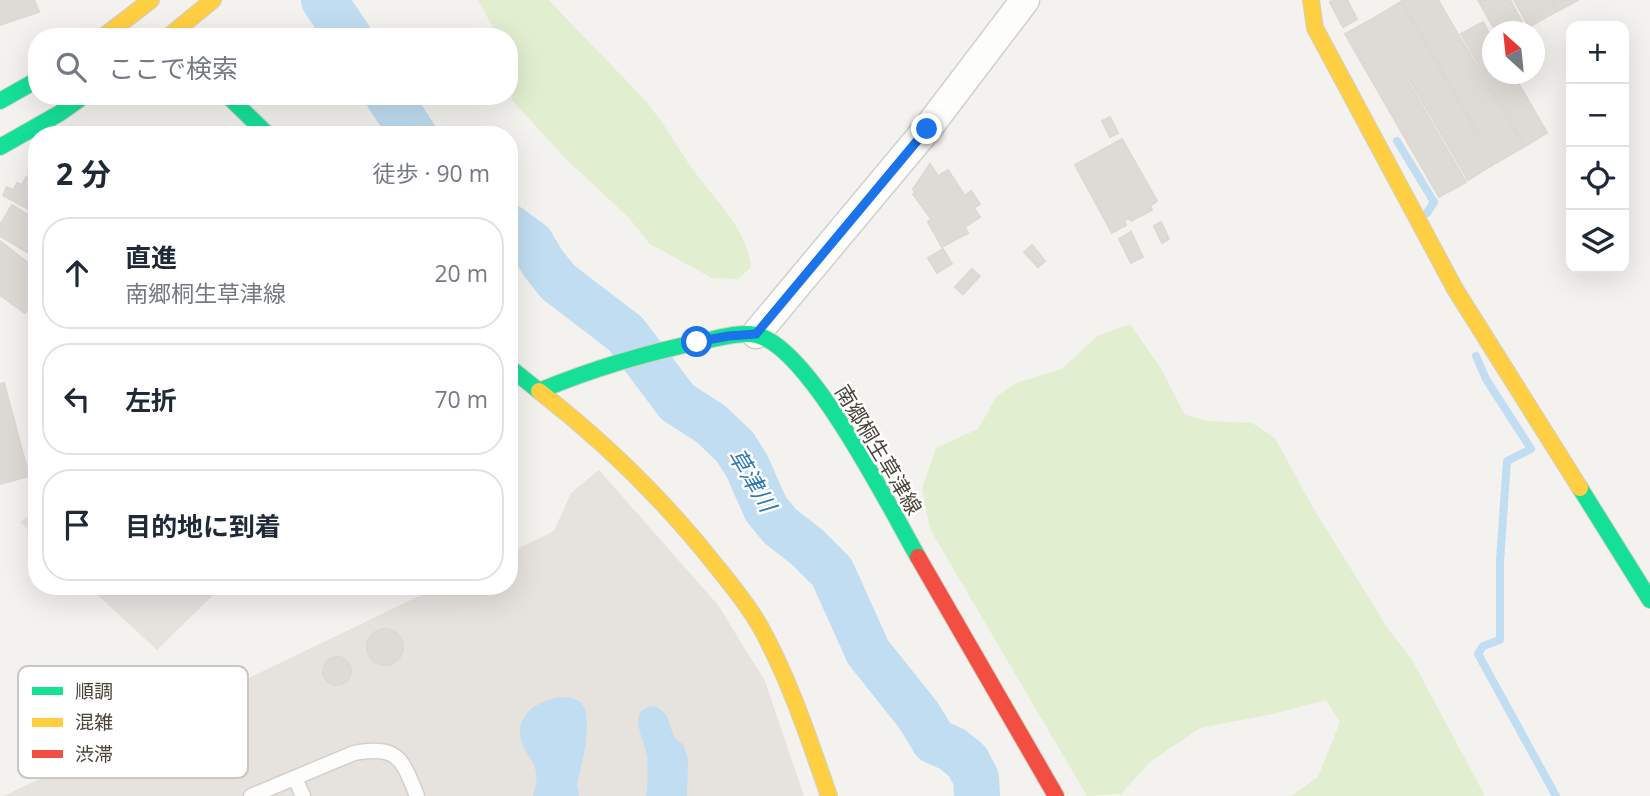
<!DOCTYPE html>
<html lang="ja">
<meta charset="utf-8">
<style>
body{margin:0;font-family:"Open Sans","Noto Sans JP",sans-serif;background:#f6f6f7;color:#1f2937}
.controls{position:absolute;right:21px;top:21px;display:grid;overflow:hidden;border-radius:14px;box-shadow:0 7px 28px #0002}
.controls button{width:63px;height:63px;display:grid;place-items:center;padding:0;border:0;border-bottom:2px solid #e0e1e3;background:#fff;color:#1f2937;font:35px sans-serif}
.compass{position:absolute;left:1482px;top:21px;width:63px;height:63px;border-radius:50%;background:#fff;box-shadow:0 7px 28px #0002;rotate:333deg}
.stop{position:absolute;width:21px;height:21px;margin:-16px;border:5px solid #1a73e8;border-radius:50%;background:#fff}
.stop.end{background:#1a73e8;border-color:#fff;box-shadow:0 2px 7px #0008}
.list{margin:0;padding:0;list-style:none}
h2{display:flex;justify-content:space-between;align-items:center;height:91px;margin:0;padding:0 28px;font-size:30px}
h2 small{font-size:23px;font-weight:400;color:#747a83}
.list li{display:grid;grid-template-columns:46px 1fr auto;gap:21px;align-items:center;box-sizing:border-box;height:112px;margin:0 14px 14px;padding:0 14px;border:2px solid #e0e1e3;border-radius:28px}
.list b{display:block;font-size:26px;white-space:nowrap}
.list p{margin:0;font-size:23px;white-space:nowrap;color:#747a83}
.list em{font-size:23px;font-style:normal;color:#747a83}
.icon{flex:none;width:38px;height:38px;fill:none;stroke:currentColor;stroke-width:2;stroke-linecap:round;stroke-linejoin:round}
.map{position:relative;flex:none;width:1650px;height:796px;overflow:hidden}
.search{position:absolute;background:#fff;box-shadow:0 7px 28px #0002;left:28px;top:28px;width:490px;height:77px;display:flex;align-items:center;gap:18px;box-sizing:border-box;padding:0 24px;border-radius:28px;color:#747a83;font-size:26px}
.panel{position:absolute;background:#fff;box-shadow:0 7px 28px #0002;left:28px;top:126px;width:490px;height:469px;border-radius:28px}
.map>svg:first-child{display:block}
.industrial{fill:#e6e2de}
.green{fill:#e1eecf}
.parking{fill:#e6e3df}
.water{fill:#c0ddf1}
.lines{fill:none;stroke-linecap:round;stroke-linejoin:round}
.stream{stroke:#c0ddf1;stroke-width:8}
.river{stroke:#c0ddf1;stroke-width:46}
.building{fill:#dedbd6;stroke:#dcd9d4;stroke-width:2}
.lane-casing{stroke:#d2d0cb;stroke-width:17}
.street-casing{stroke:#d2d0cb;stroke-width:31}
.fast-casing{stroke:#d3cfc5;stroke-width:18}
.slow-casing{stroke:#d3cfc5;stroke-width:18}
.jam-casing{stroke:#d3cfc5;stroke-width:18}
.lane{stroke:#fdfdfc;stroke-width:14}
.street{stroke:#fdfdfc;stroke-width:28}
.fast{stroke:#16e098;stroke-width:16}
.slow{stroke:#ffcf43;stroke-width:16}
.jam{stroke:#f24e42;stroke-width:16}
.route{stroke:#1a73e8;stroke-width:9}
.labels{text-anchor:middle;stroke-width:5;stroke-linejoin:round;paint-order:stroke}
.street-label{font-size:21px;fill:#4b4439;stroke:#fff}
.water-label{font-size:23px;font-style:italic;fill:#2e7ab2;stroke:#fff}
.key{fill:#fff;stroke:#c9c7c4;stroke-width:2}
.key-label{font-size:19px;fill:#4b4439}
</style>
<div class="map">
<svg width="1650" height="796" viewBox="0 0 1650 796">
<rect width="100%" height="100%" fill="#f4f2ee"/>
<!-- industrial -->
<path class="industrial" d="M599,470L718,605L765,681L804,796H4L440,586H509V553L554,531L571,493Z"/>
<!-- green -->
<path class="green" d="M478,0H549C581,36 617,69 649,105C669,129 682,157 701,180C722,207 747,232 751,267L738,279L712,278L650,244L629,218L565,158L512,100L509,87V37H498Z
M1130,324L1162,370L1185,415L1209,421L1252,423L1275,438L1311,504L1388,629L1411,658L1485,796H1291L1318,777L1340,722L1326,700L1273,714L1200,728L1150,762L1121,794L1087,796L930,529L922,488L936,448L978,429L997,396L1016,383L1062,369L1097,336Z"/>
<!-- parking -->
<path class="parking" d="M37,510V538L20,522Z
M88,586H222L157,650Z"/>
<!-- water -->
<path class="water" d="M563,697C568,698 575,698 579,701C596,713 581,766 577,785L579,796H533C536,787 538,778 535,768C532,759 525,752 522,743C513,714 538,700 563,697Z
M655,706C677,717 665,736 683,744L688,759L687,796H646C648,783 648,769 647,756C644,739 625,708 655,706Z"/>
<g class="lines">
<!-- stream -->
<path class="stream" d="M1397,141L1434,202L1427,213
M1476,356L1486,379L1531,449L1507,461L1500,561V640L1483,646L1478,654L1556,796"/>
<!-- river -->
<path class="river" d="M324,0L349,37
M388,96L414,135
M509,227L531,243L543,263L558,282L626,334L677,402L711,424L735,447L747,466L766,509L780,526L807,547L832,572L868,652L919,716L934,741L952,749L967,761L976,778L977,796"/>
</g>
<!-- building -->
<path class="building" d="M0,0H34L39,12L0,25Z
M1334,0H1347L1357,19L1343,27L1330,2Z
M1405,0H1438L1524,147L1496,163L1402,1Z
M1478,0H1510L1526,29L1522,32H1496Z
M1514,0H1551L1557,11L1529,27Z
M1552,0H1578L1558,11Z
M1401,2L1494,164L1468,180L1374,18Z
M1372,19L1466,182L1439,197L1345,34Z
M1483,22L1492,39V74H1513L1547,133L1525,146L1461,34Z
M1110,117L1118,133L1110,137L1102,121Z
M1122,139L1157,201L1150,206L1152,210L1131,221L1129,218L1124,221L1126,225L1112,233L1075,165Z
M930,164L938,176L948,170L965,196L971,191L980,204L974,208L980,217L965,227L968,233L942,247L928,222L931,219L913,194L915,193L913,189Z
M26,177L37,183V214L3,195L7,187L13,190L17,183L22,185Z
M12,205L37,220V258L0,236V225Z
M1161,222L1169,239L1162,243L1154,226Z
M1131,232L1143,257L1131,263L1119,239Z
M0,241L37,270V296L25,313L0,295Z
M1032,245L1045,261L1038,267L1024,252Z
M943,249L952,264L937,273L928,258Z
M972,269L980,276L963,294L955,287Z
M4,383L29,476L0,484V384Z
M367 647a18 18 0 1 1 36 0a18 18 0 1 1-36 0Z
M323 671a14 14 0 1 1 28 0a14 14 0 1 1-28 0Z"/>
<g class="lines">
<!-- lane casing -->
<g class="lane-casing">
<path id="lane" d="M295,778L303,796
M251,796L354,753C399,745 402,759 417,796"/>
</g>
<!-- street casing -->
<g class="street-casing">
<path id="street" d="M756,334L927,129L1025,0"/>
</g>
<!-- fast casing -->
<g class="fast-casing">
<path id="fast" d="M228,96L268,135
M0,101L37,80
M0,147L60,113L84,96
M509,367L539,391C594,368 649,352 708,340C723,337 741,332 756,335C809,346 890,508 918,557
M1580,488L1650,600"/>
</g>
<!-- slow casing -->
<g class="slow-casing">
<path id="slow" d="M1311,0L1315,28L1455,289L1580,488
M103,37L151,0
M168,37L213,0
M539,391C606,443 665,501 717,567C733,587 749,606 761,628C790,681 809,739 829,796"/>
</g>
<!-- jam casing -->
<g class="jam-casing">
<path id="jam" d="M918,557L1056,796"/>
</g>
<!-- lane -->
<use href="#lane" class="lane"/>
<!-- street -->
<use href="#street" class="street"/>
<!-- fast -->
<use href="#fast" class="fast"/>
<!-- slow -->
<use href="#slow" class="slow"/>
<!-- jam -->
<use href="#jam" class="jam"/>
</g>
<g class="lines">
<!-- route -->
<path class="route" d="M697,342L728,336L756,334L927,129"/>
</g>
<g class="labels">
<!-- street labels -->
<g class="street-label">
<text transform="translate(878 450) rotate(59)" y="7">南郷桐生草津線</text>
</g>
<!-- water labels -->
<g class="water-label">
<text transform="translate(752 480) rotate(59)" y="8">草津川</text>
</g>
</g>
<!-- legend -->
<rect x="18" y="666" width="230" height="112" rx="10" class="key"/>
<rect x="32" y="687" width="31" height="8" fill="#16e098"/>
<rect x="32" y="718" width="31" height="9" fill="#ffcf43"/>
<rect x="32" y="750" width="31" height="8" fill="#f24e42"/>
<g class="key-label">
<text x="75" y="698">順調</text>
<text x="75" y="729">混雑</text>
<text x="75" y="761">渋滞</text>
</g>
</svg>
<div class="controls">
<button>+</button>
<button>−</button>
<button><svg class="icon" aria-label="locate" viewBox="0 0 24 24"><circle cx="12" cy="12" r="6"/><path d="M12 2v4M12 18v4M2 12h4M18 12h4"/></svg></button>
<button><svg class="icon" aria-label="layers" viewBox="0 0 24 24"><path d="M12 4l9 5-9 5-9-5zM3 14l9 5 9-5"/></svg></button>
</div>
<svg class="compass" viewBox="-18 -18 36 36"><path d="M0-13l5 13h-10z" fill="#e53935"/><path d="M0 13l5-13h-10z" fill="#747a83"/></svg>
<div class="stop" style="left:697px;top:342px"></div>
<div class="stop end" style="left:927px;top:129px"></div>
<div class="search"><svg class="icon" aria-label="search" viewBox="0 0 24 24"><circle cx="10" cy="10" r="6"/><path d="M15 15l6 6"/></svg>ここで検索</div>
<section class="panel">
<h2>2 分<small>徒歩 · 90 m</small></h2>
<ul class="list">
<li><svg class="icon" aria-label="ahead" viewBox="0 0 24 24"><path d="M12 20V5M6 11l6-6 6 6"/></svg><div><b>直進</b><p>南郷桐生草津線</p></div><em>20 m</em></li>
<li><svg class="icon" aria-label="left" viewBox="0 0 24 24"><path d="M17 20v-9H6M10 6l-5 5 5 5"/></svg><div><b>左折</b></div><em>70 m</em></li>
<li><svg class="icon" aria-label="arrive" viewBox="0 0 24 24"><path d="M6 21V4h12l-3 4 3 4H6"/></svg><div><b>目的地に到着</b></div></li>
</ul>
</section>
</div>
